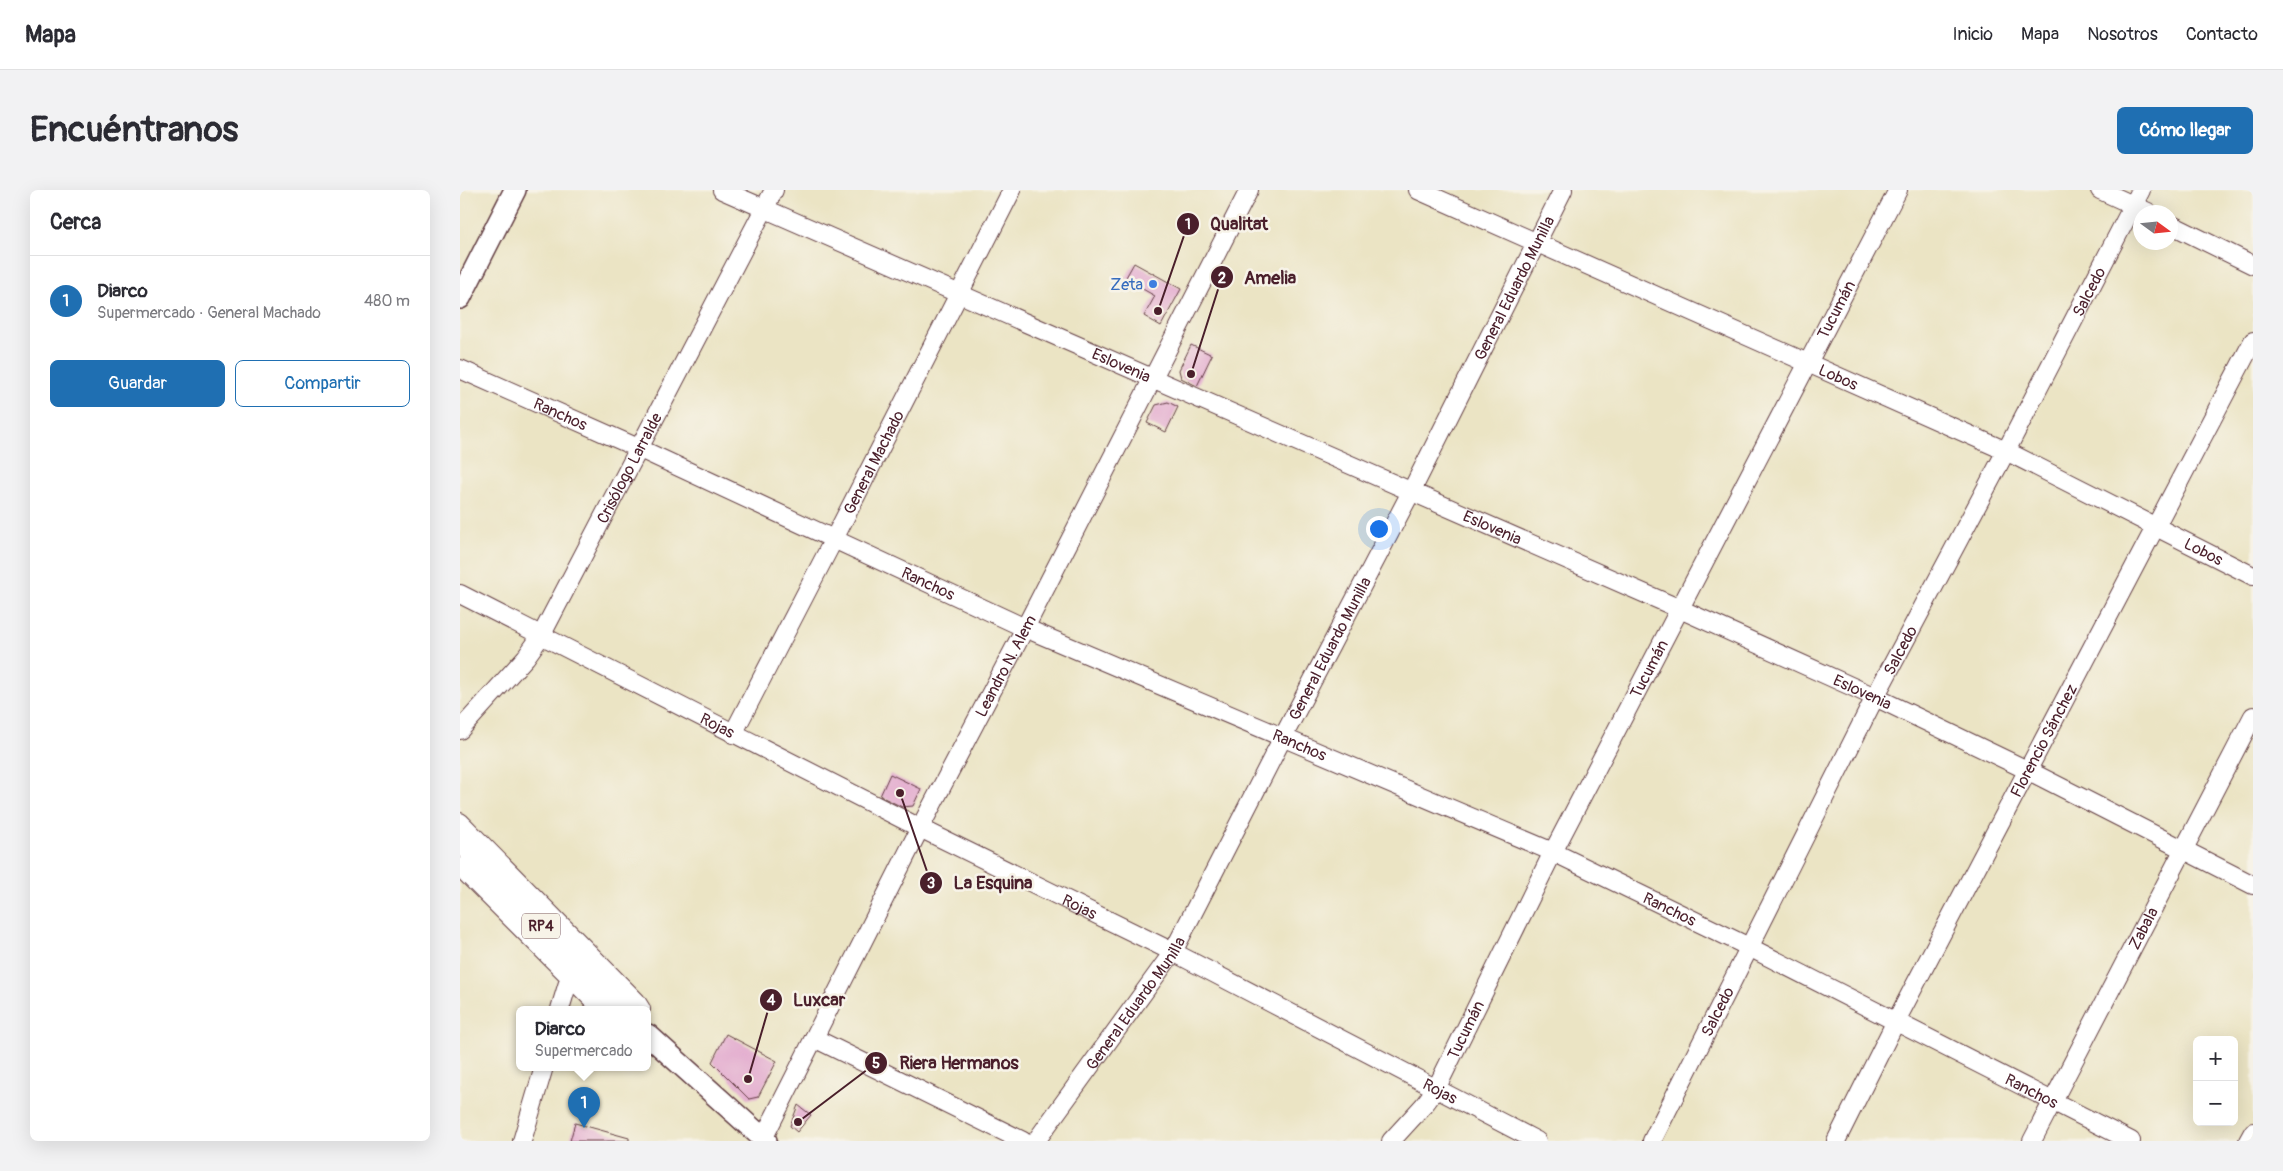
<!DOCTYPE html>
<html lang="es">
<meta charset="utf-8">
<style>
body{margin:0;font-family:Pangolin,sans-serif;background:#f2f2f3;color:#2b2b33}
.controls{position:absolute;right:15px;bottom:15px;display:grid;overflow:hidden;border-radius:8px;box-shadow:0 5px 20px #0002}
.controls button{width:45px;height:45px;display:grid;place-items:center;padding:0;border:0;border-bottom:1px solid #e1e1e2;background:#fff;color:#2b2b33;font:25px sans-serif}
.compass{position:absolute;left:1673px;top:15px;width:45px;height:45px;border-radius:50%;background:#fff;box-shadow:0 5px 20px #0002;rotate:105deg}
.you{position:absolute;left:918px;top:338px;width:18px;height:18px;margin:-12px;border:4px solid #fff;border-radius:50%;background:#1a73e8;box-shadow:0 0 0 8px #1a73e833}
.badge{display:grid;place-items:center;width:32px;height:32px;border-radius:50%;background:#1f6fb2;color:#fff;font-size:16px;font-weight:700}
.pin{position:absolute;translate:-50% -41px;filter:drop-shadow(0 1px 2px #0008)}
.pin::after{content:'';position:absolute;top:26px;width:18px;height:15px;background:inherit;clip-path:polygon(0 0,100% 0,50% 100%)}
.popup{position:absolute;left:56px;top:816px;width:135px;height:65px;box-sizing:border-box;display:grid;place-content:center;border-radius:8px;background:#fff;filter:drop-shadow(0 1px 4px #0005);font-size:16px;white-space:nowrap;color:#7c7c81}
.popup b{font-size:19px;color:#2b2b33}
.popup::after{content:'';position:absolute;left:50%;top:100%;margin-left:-10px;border:10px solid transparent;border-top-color:#fff}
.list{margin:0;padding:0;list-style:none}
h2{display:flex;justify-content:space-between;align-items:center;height:65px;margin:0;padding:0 20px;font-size:21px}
h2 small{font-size:16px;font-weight:400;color:#7c7c81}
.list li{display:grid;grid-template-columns:32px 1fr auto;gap:15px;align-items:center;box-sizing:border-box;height:90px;padding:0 20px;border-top:1px solid #e1e1e2}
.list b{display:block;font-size:19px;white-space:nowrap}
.list p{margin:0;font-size:16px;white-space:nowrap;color:#7c7c81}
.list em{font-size:16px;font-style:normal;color:#7c7c81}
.actions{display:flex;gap:10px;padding:15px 20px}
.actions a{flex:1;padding:11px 0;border:1px solid #1f6fb2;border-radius:8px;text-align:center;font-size:18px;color:#1f6fb2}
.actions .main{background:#1f6fb2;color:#fff}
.map{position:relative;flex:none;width:1793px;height:951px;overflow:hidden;border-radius:8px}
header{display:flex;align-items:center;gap:30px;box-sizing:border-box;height:70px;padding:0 25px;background:#fff;border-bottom:1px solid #e1e1e2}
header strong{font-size:24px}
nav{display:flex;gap:28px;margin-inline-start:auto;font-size:18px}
.intro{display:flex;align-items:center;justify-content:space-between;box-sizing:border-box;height:120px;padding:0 30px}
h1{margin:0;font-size:35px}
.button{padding:12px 22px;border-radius:8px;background:#1f6fb2;color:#fff;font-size:18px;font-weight:700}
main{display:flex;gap:30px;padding:0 30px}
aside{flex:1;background:#fff;border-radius:8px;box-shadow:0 5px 20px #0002}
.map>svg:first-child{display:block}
.building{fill:#e0a1cb}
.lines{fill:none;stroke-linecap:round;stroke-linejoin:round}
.minor-casing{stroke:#623d42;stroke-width:20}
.major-casing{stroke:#623d42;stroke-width:24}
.minor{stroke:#fff;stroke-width:18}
.major{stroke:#fff;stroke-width:21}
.shop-dot{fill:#3f7fe0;stroke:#f7f3e8;stroke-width:2}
.labels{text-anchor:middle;stroke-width:5;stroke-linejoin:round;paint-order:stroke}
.shield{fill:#f7f3e8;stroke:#7e5f64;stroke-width:1}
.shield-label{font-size:15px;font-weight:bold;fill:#4a1f2b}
.shop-label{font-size:16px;fill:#366cbe;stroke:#f7f3e8;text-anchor:end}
.street-label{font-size:16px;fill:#4a1f2b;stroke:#f7f3e8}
.leader{fill:none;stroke:#4a1f2b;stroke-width:2}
.callout-dot{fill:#4a1f2b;stroke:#f7f3e8;stroke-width:2}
.mark-label{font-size:15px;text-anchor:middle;font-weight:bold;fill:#fff}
.callout-label{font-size:18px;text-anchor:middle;font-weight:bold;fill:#4a1f2b;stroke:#f7f3e8;stroke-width:5;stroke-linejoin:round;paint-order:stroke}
</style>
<header>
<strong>Mapa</strong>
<nav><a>Inicio</a><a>Mapa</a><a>Nosotros</a><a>Contacto</a></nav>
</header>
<div class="intro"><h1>Encuéntranos</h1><a class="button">Cómo llegar</a></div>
<main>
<aside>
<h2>Cerca<small></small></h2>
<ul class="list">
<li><span class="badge">1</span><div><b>Diarco</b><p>Supermercado · General Machado</p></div><em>480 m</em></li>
</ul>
<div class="actions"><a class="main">Guardar</a><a>Compartir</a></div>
</aside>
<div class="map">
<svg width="1793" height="951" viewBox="0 0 1793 951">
<rect width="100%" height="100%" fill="#f7f3e8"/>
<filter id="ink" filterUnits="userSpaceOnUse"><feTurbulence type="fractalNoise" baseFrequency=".02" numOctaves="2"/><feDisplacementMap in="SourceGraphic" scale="10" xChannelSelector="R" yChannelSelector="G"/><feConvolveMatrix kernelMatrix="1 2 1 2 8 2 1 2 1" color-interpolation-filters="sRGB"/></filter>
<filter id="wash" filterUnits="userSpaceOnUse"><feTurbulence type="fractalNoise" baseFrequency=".0096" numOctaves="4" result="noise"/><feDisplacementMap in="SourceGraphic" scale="20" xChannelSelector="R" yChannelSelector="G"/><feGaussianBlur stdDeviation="1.12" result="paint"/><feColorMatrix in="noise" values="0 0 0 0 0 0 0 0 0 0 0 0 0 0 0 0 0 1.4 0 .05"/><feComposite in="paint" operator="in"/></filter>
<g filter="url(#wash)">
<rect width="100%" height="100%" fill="#ebe4c4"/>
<g id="blocks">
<!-- building -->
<path class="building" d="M674,73L721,99L701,136L684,126L695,106L665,89Z
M731,155L752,165L737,196L721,188L719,180Z
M708,212L718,217L706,242L687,233L696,215Z
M430,584L461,599L453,616L442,617L420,606Z
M266,844L317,871L298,907L289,909L252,872Z
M338,915L351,925L337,942L330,936Z
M115,933L169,948V951H110Z"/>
</g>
</g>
<g filter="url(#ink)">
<use href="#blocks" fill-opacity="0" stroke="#623d42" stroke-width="1"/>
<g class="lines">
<!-- minor casing -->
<g class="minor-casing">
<g id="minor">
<path id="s1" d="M262,0L1220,419L1415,507L1567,580L1793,695"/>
<path id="s2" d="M958,0L1546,261L1793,386"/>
<path d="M1640,0L1688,22"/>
<path d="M1710,34L1793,75"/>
<path id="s3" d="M0,179L178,258L565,438L1093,662L1289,757L1671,951"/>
<path id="s4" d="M0,404L460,638L713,762L1077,951"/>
<path id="s5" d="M0,540L66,467L81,446L314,0"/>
<path id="s6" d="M273,544L374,349L552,0"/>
<path d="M0,632L176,811L181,819"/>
<path d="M0,677L142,819"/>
<path d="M100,819L110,786"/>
<path d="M354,848L563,951"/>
<path d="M62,951L84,877"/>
<path id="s7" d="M302,951L460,638L565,438L789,0"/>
<path id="s8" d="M576,951L713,762L822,549L951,302L1103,0"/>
<path id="s9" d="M931,951L964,915L976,899L1093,662L1438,0"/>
<path id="s10" d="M1192,951L1415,507L1546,261L1681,0"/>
<path id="s11" d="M1376,951L1436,831L1793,151"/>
<path id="s12" d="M1572,951L1793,526"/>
<path d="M1788,951L1793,942"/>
</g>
</g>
<!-- major casing -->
<g class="major-casing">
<path id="major" d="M0,108L55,0
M0,652L162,819
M188,845L306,951"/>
</g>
<!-- minor -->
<use href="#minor" class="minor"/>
<!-- major -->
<use href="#major" class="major"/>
</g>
</g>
<!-- markers -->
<circle class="shop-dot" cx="693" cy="94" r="5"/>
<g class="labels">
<!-- shield labels -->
<rect class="shield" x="62" y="723.5" width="38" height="25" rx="4"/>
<g class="shield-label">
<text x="81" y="741">RP4</text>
</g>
<!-- shop labels -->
<g class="shop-label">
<text x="683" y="100">Zeta</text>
</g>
<!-- street labels -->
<g class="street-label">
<text dy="6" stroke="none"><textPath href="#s8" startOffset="980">General Eduardo Munilla</textPath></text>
<text dy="6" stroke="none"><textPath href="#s10" startOffset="955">Salcedo</textPath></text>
<text dy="6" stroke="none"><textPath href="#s9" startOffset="945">Tucumán</textPath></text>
<text dy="6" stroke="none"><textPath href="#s1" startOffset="436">Eslovenia</textPath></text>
<text dy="6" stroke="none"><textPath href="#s2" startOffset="460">Lobos</textPath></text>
<text dy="6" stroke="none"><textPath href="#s3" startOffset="110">Ranchos</textPath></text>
<text dy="6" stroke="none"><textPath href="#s6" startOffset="306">General Machado</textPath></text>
<text dy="6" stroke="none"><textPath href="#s5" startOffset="314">Crisólogo Larralde</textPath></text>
<text dy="6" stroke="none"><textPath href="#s1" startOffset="841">Eslovenia</textPath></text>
<text dy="6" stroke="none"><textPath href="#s2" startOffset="865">Lobos</textPath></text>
<text dy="6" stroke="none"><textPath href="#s3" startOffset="515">Ranchos</textPath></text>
<text dy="6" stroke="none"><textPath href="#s8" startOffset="575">General Eduardo Munilla</textPath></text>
<text dy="6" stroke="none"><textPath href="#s10" startOffset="550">Salcedo</textPath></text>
<text dy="6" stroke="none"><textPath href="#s7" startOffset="534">Leandro N. Alem</textPath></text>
<text dy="6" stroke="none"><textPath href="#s9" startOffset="540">Tucumán</textPath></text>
<text dy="6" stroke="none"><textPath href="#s1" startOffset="1246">Eslovenia</textPath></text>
<text dy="6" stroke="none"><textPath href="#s4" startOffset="289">Rojas</textPath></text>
<text dy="6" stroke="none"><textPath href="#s11" startOffset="451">Florencio Sánchez</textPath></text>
<text dy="6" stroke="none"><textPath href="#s3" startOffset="920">Ranchos</textPath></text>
<text dy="6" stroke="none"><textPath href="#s4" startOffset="694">Rojas</textPath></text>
<text dy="6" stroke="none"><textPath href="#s3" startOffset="1325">Ranchos</textPath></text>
<text dy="6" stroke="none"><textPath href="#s12" startOffset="240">Zabala</textPath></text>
<text dy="6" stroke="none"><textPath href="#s8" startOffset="170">General Eduardo Munilla</textPath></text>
<text dy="6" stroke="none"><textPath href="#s10" startOffset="145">Salcedo</textPath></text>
<text dy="6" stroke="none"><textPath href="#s9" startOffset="135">Tucumán</textPath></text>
<text dy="6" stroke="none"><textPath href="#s4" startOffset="1099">Rojas</textPath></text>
<text dy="6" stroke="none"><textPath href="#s3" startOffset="1730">Ranchos</textPath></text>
</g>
</g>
<!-- callouts -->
<path class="leader" d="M698 121L728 34M731 184L762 87M440 603L471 693M288 889L311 810M338 932L416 873"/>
<g class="callout-dot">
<circle cx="698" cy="121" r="5"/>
<circle cx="731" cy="184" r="5"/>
<circle cx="440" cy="603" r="5"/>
<circle cx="288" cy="889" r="5"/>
<circle cx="338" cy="932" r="5"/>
<circle cx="728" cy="34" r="12"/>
<circle cx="762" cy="87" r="12"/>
<circle cx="471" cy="693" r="12"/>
<circle cx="311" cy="810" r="12"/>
<circle cx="416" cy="873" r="12"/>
</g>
<g class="mark-label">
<text x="728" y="39">1</text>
<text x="762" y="93">2</text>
<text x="471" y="698">3</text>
<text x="311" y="815">4</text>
<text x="416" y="878">5</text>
</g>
<g class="callout-label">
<text x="779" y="40">Qualitat</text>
<text x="810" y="94">Amelia</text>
<text x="533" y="699">La Esquina</text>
<text x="359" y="816">Luxcar</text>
<text x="499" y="879">Riera Hermanos</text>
</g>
</svg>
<div class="controls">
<button>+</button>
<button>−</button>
</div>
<svg class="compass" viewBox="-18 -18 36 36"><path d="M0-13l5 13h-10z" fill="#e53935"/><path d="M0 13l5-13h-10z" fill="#7c7c81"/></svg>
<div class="you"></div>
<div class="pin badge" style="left:124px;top:938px">1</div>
<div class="popup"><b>Diarco</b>Supermercado</div>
</div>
</main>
